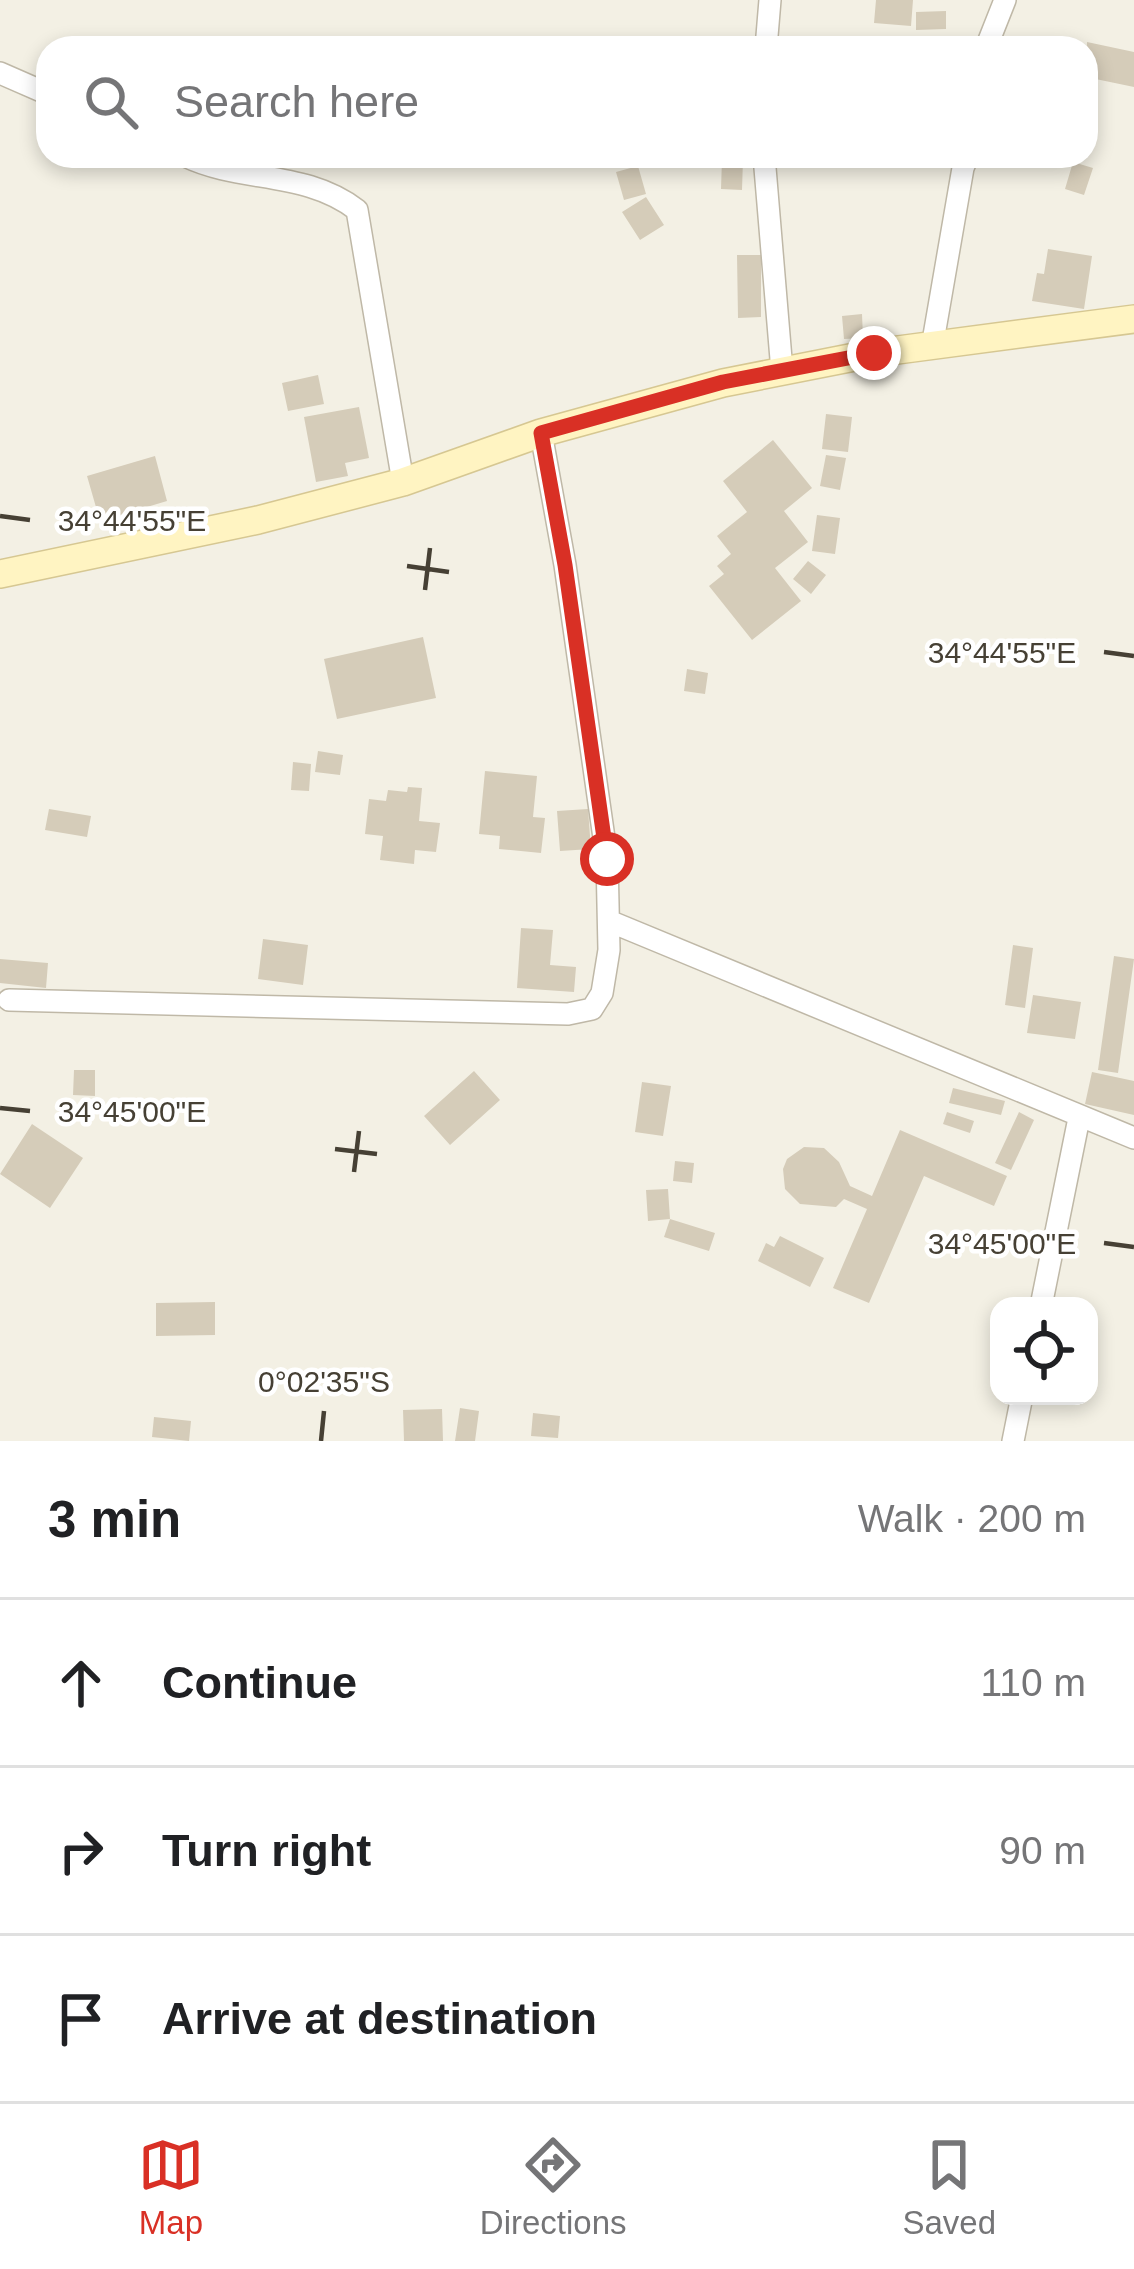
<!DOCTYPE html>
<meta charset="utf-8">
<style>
body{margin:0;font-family:Helvetica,sans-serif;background:#f2f2f2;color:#202124}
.controls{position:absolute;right:36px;bottom:36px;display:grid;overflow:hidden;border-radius:24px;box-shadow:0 6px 18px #0003}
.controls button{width:108px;height:108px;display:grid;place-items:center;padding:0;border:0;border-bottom:3px solid #e0e0e0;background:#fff;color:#202124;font:60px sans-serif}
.stop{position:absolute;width:36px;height:36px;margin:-27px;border:9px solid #d93025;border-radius:50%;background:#fff}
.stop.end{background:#d93025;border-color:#fff;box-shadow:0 3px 12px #0008}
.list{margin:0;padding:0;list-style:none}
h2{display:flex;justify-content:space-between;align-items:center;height:156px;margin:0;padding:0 48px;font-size:51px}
h2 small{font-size:39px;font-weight:400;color:#757577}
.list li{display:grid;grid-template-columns:78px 1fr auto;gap:36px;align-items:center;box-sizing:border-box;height:168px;padding:0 48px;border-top:3px solid #e0e0e0}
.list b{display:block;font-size:45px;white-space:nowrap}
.list em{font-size:39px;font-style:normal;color:#757577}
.icon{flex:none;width:66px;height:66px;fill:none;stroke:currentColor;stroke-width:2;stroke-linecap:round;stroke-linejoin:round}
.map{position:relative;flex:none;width:1134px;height:1441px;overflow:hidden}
.search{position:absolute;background:#fff;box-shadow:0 6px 18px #0003;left:36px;right:36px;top:36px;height:132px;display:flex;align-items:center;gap:30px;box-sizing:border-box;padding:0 42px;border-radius:36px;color:#757577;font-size:45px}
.sheet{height:660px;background:#fff}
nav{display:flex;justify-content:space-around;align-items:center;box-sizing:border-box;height:168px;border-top:3px solid #e0e0e0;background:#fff;font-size:33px;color:#757577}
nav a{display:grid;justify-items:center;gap:6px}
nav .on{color:#d93025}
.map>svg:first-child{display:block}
.building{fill:#d5ccb9}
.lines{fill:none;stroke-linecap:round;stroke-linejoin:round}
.street-casing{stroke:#bfb8a7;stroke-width:24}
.secondary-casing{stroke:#d6c792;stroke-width:30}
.street{stroke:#fff;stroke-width:21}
.secondary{stroke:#fff4c2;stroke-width:27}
.route{stroke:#d93025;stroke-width:15}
.ticks{fill:none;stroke:#464034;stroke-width:4.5}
.ticks-label{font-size:30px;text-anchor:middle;fill:#464034;stroke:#fff;stroke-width:9;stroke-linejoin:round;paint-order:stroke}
</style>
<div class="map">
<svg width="1134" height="1441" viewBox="0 0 1134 1441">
<rect width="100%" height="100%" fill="#f3f0e4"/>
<!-- building -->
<path class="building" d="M876,0H913L911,26L874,23Z
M946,11V29L916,30V12Z
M1087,42L1134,52V87L1086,77Z
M722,159H743L742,190L721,189Z
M1073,162L1093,168L1084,195L1065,189Z
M638,166L646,194L624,200L616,172Z
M646,197L664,225L640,240L622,212Z
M1048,249L1092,256L1084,309L1032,301L1037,273L1044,274Z
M737,255H761V317L738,318Z
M862,314L863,338L844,339L842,316Z
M318,375L324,404L288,411L282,383Z
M359,407L369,458L345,463L348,476L316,482L304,417Z
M826,414L852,417L848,452L822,449Z
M773,440L812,488L784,511L808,542L775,568L801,601L752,640L709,586L724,574L717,566L731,554L717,536L747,512L723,481Z
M826,455L846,458L840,490L820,486Z
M155,456L167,501L100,521L87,476Z
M817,515L840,518L835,554L812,551Z
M808,561L826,575L811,594L793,579Z
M423,637L436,698L337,719L324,659Z
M687,669L708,673L705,694L684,691Z
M318,751L343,755L340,775L315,772Z
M293,762L311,764L309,791L291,790Z
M485,771L537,776L533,817L545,818L541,853L499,849L500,836L479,834Z
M408,787L422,788L419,821L440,823L436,852L415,850L414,864L380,860L383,836L365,834L369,799L386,801L388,790L407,792Z
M49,809L91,816L87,837L45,830Z
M588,809L591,849L560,851L557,811Z
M521,928L553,930L550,965L576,967L574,992L517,988Z
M263,939L308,945L303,985L258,979Z
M1013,945L1033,948L1025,1008L1005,1005Z
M1114,956L1134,959L1118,1073L1098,1070Z
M0,959L48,963L46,988L0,983Z
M1033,995L1081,1002L1075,1039L1027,1033Z
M74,1070H95V1096L73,1095Z
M474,1071L500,1100L450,1145L424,1116Z
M1092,1072L1134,1081V1115L1085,1104Z
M642,1082L671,1086L663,1136L635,1132Z
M953,1088L1005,1101L1001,1115L949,1103Z
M947,1112L974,1121L970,1133L943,1124Z
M1019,1112L1034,1120L1011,1170L995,1163Z
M32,1124L83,1158L50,1208L0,1174Z
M900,1130L1007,1176L994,1206L924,1176L869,1303L833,1288L867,1209L844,1199L836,1207L800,1204L785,1189L783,1169L787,1159L804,1147L824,1148L839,1162L850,1186L872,1196Z
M675,1161L694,1163L692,1183L673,1181Z
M668,1189L670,1219L648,1221L646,1190Z
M670,1219L715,1233L709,1251L664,1237Z
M780,1236L824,1258L810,1287L758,1261L766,1243L774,1247Z
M215,1302V1335L156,1336V1303Z
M460,1408L479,1411L475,1441H455Z
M442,1409L443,1441H404L403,1410Z
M533,1413L560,1416L558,1438L531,1436Z
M154,1417L191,1421L189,1441L152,1437Z"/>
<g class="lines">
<!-- street casing -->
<g class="street-casing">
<path id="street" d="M766,48L770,0
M986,48L1005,0
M0,73L48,94
M185,156C241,183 305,170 357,210L403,482
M764,156L782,371
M932,347L963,168L968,156
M609,921L1134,1138
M9,1000L568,1014L592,1009L602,993L609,950L607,859L565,565L541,433
M1041,1306L1079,1118
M1013,1441L1022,1396"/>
</g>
<!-- secondary casing -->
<g class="secondary-casing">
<path id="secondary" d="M0,574L258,520L403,482L541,433L723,383L875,353L1134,319"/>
</g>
<!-- street -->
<use href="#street" class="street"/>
<!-- secondary -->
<use href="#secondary" class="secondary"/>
</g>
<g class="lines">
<!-- route -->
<path class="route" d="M607,859L565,565L541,433L723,382L874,353"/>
</g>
<!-- ticks -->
<path class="ticks" d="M0,516L30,520M407,566L449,572M425,590L430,548M1104,652L1134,656M0,1108L30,1111M335,1149L377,1154M354,1172L359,1131M1104,1243L1134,1247M321,1441L324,1411"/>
<g class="ticks-label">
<text x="132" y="531">34°44'55"E</text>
<text x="1002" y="663">34°44'55"E</text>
<text x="132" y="1122">34°45'00"E</text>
<text x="1002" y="1254">34°45'00"E</text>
<text x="324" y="1392">0°02'35"S</text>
</g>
</svg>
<div class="controls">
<button><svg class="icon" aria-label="locate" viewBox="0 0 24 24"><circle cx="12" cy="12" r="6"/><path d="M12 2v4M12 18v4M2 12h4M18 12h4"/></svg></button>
</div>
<div class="stop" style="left:607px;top:859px"></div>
<div class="stop end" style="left:874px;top:353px"></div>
<div class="search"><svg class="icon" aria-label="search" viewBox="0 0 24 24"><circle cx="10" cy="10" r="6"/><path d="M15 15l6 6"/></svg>Search here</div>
</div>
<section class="sheet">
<h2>3 min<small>Walk · 200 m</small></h2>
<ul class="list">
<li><svg class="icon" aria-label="ahead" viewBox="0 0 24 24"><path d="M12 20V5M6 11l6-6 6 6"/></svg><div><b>Continue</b></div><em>110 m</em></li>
<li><svg class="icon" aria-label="right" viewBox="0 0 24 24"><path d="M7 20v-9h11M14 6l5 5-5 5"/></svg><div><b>Turn right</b></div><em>90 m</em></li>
<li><svg class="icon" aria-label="arrive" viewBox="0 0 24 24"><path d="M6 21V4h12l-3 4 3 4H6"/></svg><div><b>Arrive at destination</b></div></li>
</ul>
</section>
<nav>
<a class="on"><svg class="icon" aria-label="map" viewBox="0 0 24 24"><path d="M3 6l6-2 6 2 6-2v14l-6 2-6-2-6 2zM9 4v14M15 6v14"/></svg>Map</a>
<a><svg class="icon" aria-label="directions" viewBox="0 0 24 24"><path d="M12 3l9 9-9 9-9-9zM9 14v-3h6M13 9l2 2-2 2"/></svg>Directions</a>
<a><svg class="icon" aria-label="saved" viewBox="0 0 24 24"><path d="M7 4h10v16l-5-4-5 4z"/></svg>Saved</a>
</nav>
